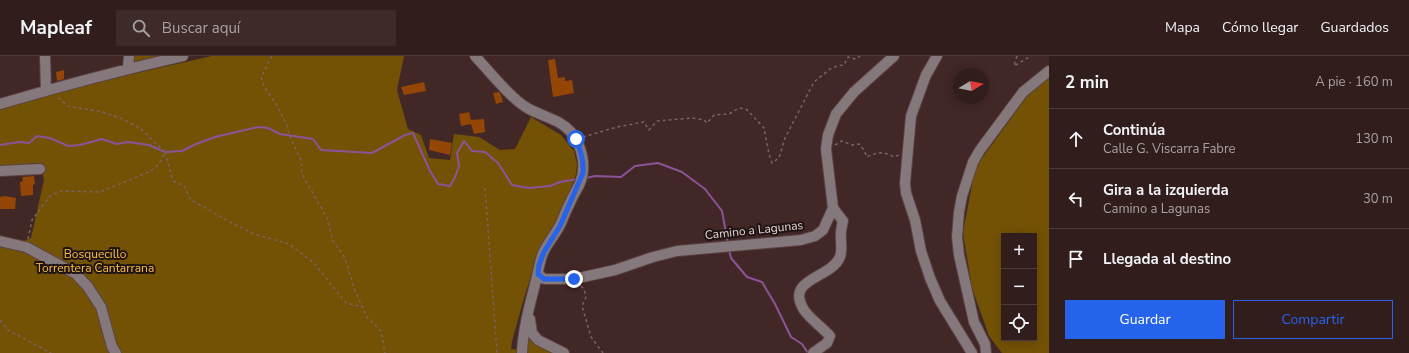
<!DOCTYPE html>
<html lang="es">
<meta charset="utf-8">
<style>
body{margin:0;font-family:"Nunito Sans",sans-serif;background:#3d2a29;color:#f1f3f6}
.controls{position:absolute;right:12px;bottom:12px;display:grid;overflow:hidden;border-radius:0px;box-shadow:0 2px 10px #0003}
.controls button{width:36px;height:36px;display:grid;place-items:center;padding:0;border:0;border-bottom:1px solid #4c3b3b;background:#311d1c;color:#f1f3f6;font:20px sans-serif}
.compass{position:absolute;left:953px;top:12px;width:36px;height:36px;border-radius:50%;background:#311d1c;box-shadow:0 2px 10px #0003;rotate:80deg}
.stop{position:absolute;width:12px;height:12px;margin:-9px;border:3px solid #2563eb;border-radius:50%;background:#fff}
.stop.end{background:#2563eb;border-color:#fff;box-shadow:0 1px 4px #0008}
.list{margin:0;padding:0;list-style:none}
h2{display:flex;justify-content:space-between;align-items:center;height:52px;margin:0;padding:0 16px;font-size:17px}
h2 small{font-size:13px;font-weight:400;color:#a8a2a3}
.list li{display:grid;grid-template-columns:26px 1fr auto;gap:12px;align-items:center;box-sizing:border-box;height:60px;padding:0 16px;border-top:1px solid #4c3b3b}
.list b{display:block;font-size:15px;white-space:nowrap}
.list p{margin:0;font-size:13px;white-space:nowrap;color:#a8a2a3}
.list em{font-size:13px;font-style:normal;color:#a8a2a3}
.actions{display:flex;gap:8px;padding:12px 16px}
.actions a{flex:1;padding:9px 0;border:1px solid #2563eb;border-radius:0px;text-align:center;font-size:14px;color:#2563eb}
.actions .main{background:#2563eb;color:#fff}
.icon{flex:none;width:22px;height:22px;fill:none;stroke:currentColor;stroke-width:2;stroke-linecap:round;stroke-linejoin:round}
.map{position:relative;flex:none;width:1049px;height:297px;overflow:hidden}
header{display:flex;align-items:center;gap:24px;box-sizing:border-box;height:56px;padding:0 20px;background:#311d1c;border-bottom:1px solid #4c3b3b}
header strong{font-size:19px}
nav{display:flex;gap:22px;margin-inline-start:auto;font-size:14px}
.search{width:280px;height:36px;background:#3d2a29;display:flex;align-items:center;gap:10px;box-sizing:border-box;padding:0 14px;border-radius:0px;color:#a8a2a3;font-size:15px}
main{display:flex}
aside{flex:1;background:#311d1c}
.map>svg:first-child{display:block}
.green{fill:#735205;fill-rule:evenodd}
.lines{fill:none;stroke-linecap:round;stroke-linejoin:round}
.stream{stroke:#8c5399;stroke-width:2}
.building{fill:#934605}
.minor-casing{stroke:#5b4342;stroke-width:12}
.path{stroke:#7a6362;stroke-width:1.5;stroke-dasharray:3 3;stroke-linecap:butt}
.minor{stroke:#85787d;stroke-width:10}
.route{stroke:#2563eb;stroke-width:5}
.labels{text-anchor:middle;stroke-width:4;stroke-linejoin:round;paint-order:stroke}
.street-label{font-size:12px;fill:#e5d3d2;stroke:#1f1313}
.park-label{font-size:12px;fill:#fcc040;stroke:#1f1313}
</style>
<header>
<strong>Mapleaf</strong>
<div class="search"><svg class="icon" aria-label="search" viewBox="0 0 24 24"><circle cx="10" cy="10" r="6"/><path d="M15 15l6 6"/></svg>Buscar aquí</div>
<nav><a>Mapa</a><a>Cómo llegar</a><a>Guardados</a></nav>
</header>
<main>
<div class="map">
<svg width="1049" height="297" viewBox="0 0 1049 297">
<rect width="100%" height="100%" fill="#412726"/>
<!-- green -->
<path class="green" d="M134,0H164L134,6Z
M212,0H404L397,34L408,73L421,79L429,102L450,104L454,78L479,81L500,94L515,93L531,61L561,79L574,95L577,108L576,118L560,166L536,204L525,239L512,285L511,293L527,295L528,281L535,287L553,297H122L103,274L110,297H0V191L8,192L31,182L44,124L40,107L0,110V54C70,32 141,16 212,0Z
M1049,22V297H1002L989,280L972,232L963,177L975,112L1027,40ZM1004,180H1034V282H1004Z"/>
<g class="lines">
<!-- stream -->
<path class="stream" d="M0,89L19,86L29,87L37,80L50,82L68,90L80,89L102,83L117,88L128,86L149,89L165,96L182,95L196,88L215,81L258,71L268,72L280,78L313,83L321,94L372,97L405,79L413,77L430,115L438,128L450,130L455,121L459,110L457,97L464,85L472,95L485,96L498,107L512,129L528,132L550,130L560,126L578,123
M586,122L595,120L621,121L635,110L658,107L682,116L705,133L722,155L728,188
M729,194L731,202L747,221L762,226L775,248L791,281L802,288L808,297"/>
</g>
<!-- building -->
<path class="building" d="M555,3L558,22L565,21V25L572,24L574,37L553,41L548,4Z
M64,14V23L57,25L56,16Z
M424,26L426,35L404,39L401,31Z
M499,36L501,39L503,46L496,48L493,37Z
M469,56L471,64L484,63L485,76L474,78L471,68L461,70L459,58Z
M430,83L452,87L450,99L429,94Z
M34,120L35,128L33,129V139L21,140L20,126L23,125L22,121Z
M5,140L16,142L15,153H0V141Z"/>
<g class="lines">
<!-- minor casing -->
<g class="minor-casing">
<path id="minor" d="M45,0L46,34
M475,0C489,15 512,44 529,53C544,61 559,63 571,76C582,90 587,110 580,127C577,134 572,141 569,149C565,156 563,164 559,171C554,180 547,188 543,197C540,204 539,212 537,220C531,245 523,271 522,297
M937,0L926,19L911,60L905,127L906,137L915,164L921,195L930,222L940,245L972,297
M128,12L129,0
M0,48C61,30 121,14 183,0
M0,115L40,113
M0,185L26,191L76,218L88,231L101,251L112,291L116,297
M538,218L544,223H574L615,214L653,201L677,195L801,184L815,180L823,174L833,152L826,93L828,79L836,58L854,36L894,0
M530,263L532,277L538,284L564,297
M813,297L827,287L830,280C822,271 811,264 804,254C784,222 831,223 840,201C843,193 840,185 841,177C841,173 842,169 843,165L833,152
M986,297L985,288L974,266L959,199L957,181L959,156L962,140L973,106L980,94L1023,36L1049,15"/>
</g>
<!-- path -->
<path class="path" d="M272,0L261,21L264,31L276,48L287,69L289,79L301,104L302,118L327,162L333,185L345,202L355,235L367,261L381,275L385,297
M1017,0L1014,10L1031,0
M583,81L617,71L644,66L649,74L657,65L692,62L704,64L707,67L714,59L729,58L739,52L746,53L751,58L764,72L769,98L772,107L779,102L785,82L814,26L830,13L837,10L844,9L848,1L855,3L860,0
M835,89L842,85L852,89L859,88L864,94L867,101C877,96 883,95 894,101L899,99
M165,96L173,125L184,130L191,144L232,167L254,178L289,188L314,207L346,247L363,251
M485,132L497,297
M28,183L32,164L50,140L61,135L100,136L151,115L159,108L165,96L141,73L123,63L102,56L68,50L56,40
M581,230L584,233L586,241L582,250L591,281L603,297
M0,264L8,274L51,297"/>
<!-- minor -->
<use href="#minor" class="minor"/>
</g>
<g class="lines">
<!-- route -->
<path class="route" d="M574,223H544L538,218L539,209L544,196L560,170L583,117C584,105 581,95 576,83"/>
</g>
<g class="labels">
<!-- street labels -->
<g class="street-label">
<text transform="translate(754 174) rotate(-6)" y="4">Camino a Lagunas</text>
</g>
<!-- park labels -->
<g class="park-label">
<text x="95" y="202">Bosquecillo<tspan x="95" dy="14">Torrentera Cantarrana</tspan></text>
</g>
</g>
</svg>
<div class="controls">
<button>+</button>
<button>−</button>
<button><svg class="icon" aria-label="locate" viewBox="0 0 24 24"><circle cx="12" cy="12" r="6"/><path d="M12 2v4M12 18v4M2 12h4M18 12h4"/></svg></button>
</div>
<svg class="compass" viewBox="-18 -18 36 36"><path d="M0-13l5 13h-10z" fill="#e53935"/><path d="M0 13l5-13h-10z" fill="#a8a2a3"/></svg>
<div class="stop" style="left:576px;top:83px"></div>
<div class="stop end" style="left:574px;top:223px"></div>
</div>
<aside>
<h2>2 min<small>A pie · 160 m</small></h2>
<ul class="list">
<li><svg class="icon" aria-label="ahead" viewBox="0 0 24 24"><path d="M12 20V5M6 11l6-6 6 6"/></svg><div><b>Continúa</b><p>Calle G. Viscarra Fabre</p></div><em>130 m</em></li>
<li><svg class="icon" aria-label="left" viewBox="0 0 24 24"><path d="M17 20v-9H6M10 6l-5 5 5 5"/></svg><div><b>Gira a la izquierda</b><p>Camino a Lagunas</p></div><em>30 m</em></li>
<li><svg class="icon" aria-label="arrive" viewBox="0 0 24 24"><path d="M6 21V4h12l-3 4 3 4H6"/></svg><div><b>Llegada al destino</b></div></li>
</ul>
<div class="actions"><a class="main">Guardar</a><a>Compartir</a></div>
</aside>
</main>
